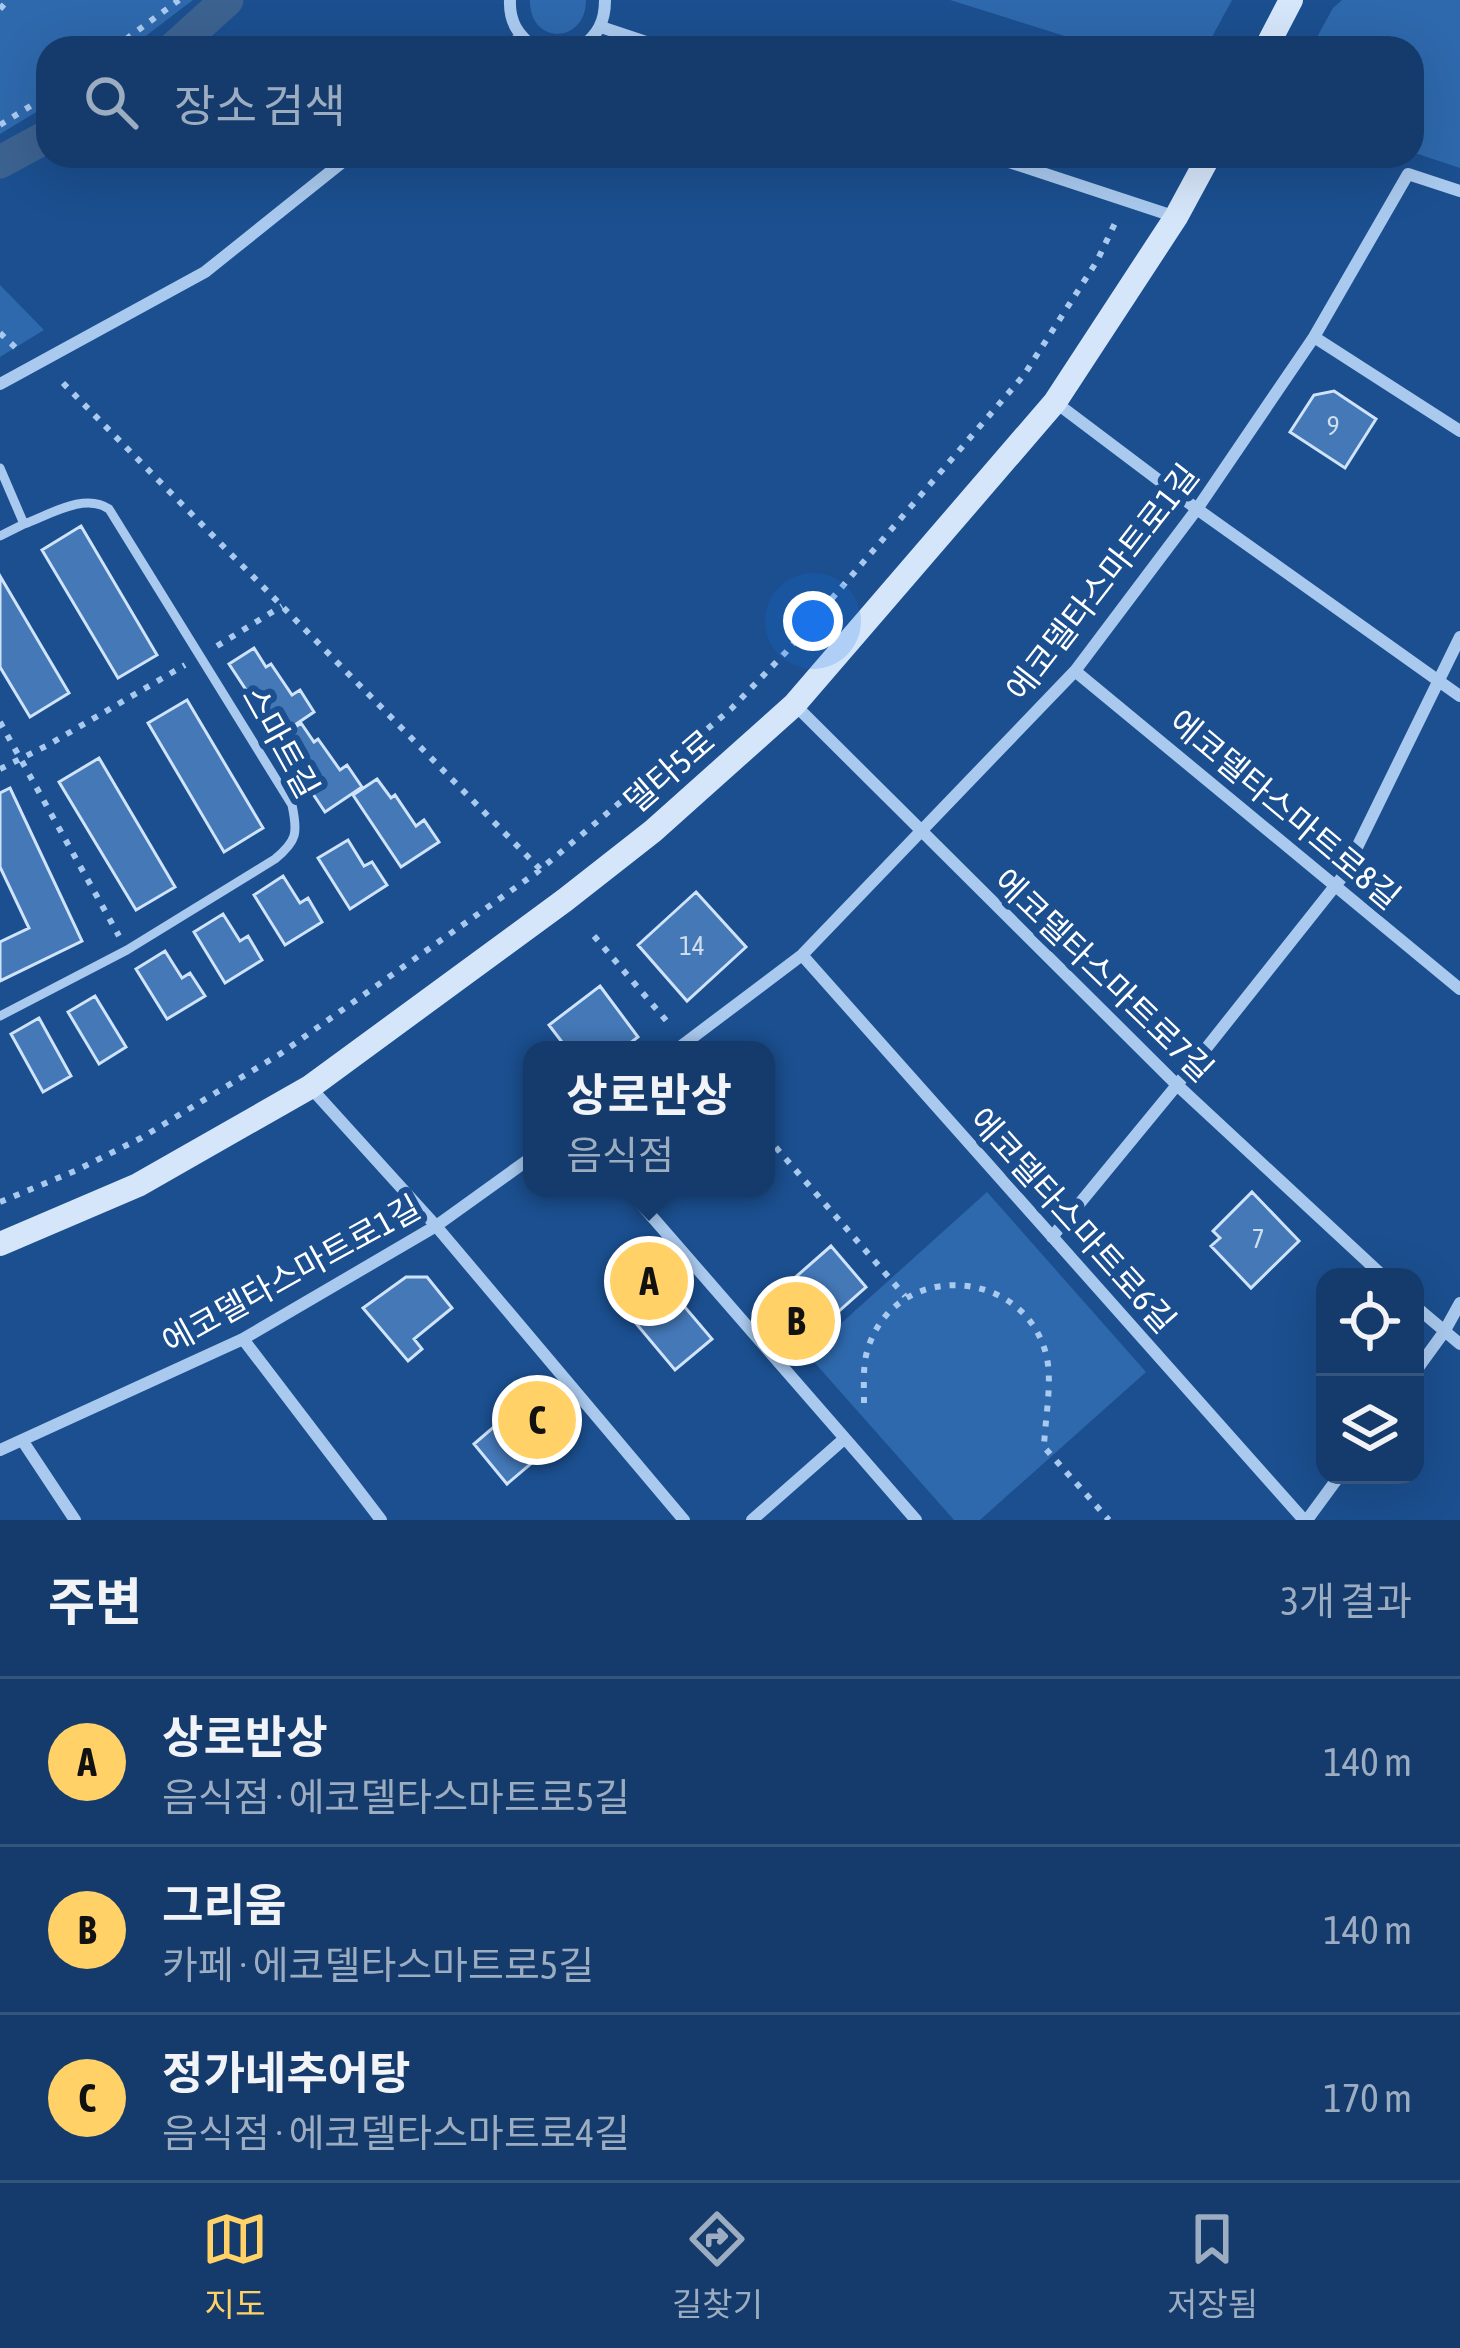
<!DOCTYPE html>
<html lang="ko">
<meta charset="utf-8">
<style>
body{margin:0;font-family:"Asap Condensed","Noto Sans KR",sans-serif;background:#214673;color:#f1f3f6}
.controls{position:absolute;right:36px;bottom:36px;display:grid;overflow:hidden;border-radius:24px;box-shadow:0 12px 48px #0002}
.controls button{width:108px;height:108px;display:grid;place-items:center;padding:0;border:0;border-bottom:3px solid #33557e;background:#143b6b;color:#f1f3f6;font:60px sans-serif}
.you{position:absolute;left:813px;top:621px;width:42px;height:42px;margin:-30px;border:9px solid #fff;border-radius:50%;background:#1a73e8;box-shadow:0 0 0 18px #1a73e833}
.badge{display:grid;place-items:center;width:78px;height:78px;border-radius:50%;background:#ffd166;color:#111;font-size:39px;font-weight:700}
.pin{position:absolute;translate:-50% -50%;border:6px solid #fff;box-shadow:0 3px 12px #0006}
.popup{position:absolute;left:523px;top:1041px;width:252px;height:156px;box-sizing:border-box;display:grid;place-content:center;border-radius:24px;background:#143b6b;filter:drop-shadow(0 3px 9px #0005);font-size:39px;white-space:nowrap;color:#9dadc1}
.popup b{font-size:45px;color:#f1f3f6}
.popup::after{content:'';position:absolute;left:50%;top:100%;margin-left:-24px;border:24px solid transparent;border-top-color:#143b6b}
.list{margin:0;padding:0;list-style:none}
h2{display:flex;justify-content:space-between;align-items:center;height:156px;margin:0;padding:0 48px;font-size:51px}
h2 small{font-size:39px;font-weight:400;color:#9dadc1}
.list li{display:grid;grid-template-columns:78px 1fr auto;gap:36px;align-items:center;box-sizing:border-box;height:168px;padding:0 48px;border-top:3px solid #33557e}
.list b{display:block;font-size:45px;white-space:nowrap}
.list p{margin:0;font-size:39px;white-space:nowrap;color:#9dadc1}
.list em{font-size:39px;font-style:normal;color:#9dadc1}
.icon{flex:none;width:66px;height:66px;fill:none;stroke:currentColor;stroke-width:2;stroke-linecap:round;stroke-linejoin:round}
.map{position:relative;flex:none;width:1460px;height:1520px;overflow:hidden}
.search{position:absolute;background:#143b6b;box-shadow:0 12px 48px #0002;left:36px;right:36px;top:36px;height:132px;display:flex;align-items:center;gap:30px;box-sizing:border-box;padding:0 42px;border-radius:36px;color:#9dadc1;font-size:45px}
.sheet{height:660px;background:#143b6b}
nav{display:flex;justify-content:space-around;align-items:center;box-sizing:border-box;height:168px;border-top:3px solid #33557e;background:#143b6b;font-size:33px;color:#9dadc1}
nav a{display:grid;justify-items:center;gap:6px}
nav .on{color:#ffd166}
.map>svg:first-child{display:block}
.green{fill:#2e69ad}
.lines{fill:none;stroke-linecap:round;stroke-linejoin:round}
.canal{stroke:#3c6290;stroke-width:33}
.building{fill:#4478b7;stroke:#cfe3fa;stroke-width:3}
.path{stroke:#a9c9ee;stroke-width:6;stroke-dasharray:6 9;stroke-linecap:butt}
.lane{stroke:#a9c9ee;stroke-width:9}
.street{stroke:#a9c9ee;stroke-width:12}
.secondary{stroke:#d6e6fa;stroke-width:24}
.labels{text-anchor:middle;stroke-width:12;stroke-linejoin:round;paint-order:stroke}
.number-label{font-size:27px;fill:#d0dded}
.street-label{font-size:33px;fill:#fff;stroke:#1b4f8f}
</style>
<div class="map">
<svg width="1460" height="1520" viewBox="0 0 1460 1520">
<rect width="100%" height="100%" fill="#1b4f8f"/>
<!-- green -->
<path class="green" d="M0,0H193L130,48H48V105L0,134Z
M530,0H586C586,45 529,45 530,0Z
M950,0H1232L1206,48H1103Z
M1342,0H1460V168L1412,152V48H1311L1333,8Z
M0,285L44,330L0,357Z
M987,1192L1146,1372L980,1520H954L807,1354Z"/>
<g class="lines">
<!-- canal -->
<path class="canal" d="M174,48L227,0
M0,162L48,136"/>
</g>
<!-- building -->
<path class="building" d="M1334,391L1376,419L1345,468L1290,432L1314,395Z
M81,526L157,655L118,678L42,550Z
M0,576L69,693L30,717L0,667Z
M254,648L266,667L271,664L292,695L300,690L314,712L277,737L229,664Z
M187,700L263,828L224,852L148,723Z
M301,723L314,742L318,739L340,770L347,765L362,787L325,812L277,740Z
M99,758L175,887L136,910L59,782Z
M377,779L391,798L395,795L416,826L424,820L439,842L401,867L353,795Z
M10,788L82,941L0,981V942L29,928L0,867V793Z
M348,840L364,866L372,862L387,885L350,909L318,858Z
M283,876L300,903L308,898L322,922L285,945L254,895Z
M696,892L746,947L687,1001L638,945Z
M223,914L240,941L248,936L262,960L225,983L194,932Z
M165,951L182,978L190,973L205,996L167,1019L136,969Z
M600,986L638,1037L621,1050H568L549,1025Z
M95,996L126,1047L99,1064L68,1012Z
M39,1018L71,1076L43,1092L11,1034Z
M1252,1192L1299,1241L1251,1288L1211,1246L1220,1238L1213,1231Z
M831,1246L866,1287L803,1343L776,1313L799,1293L790,1282Z
M644,1259L712,1339L675,1370L608,1290Z
M406,1277H427L452,1308L414,1339L422,1349L408,1361L363,1308Z
M532,1394L566,1434L507,1484L474,1444Z"/>
<g class="lines">
<!-- path -->
<path class="path" d="M0,9L8,0
M114,48L179,0
M0,125L48,95
M0,333L18,350
M63,383L541,870
M217,646L282,606
M0,722L119,936
M0,769L48,745L185,665
M594,936L670,1025
M766,1136L905,1296
M0,1202L75,1171L141,1138L280,1054L536,873L731,709L786,652L1024,375L1097,261L1118,217
M864,1403C864,1381 862,1360 871,1340C904,1260 1024,1270 1046,1354C1053,1380 1045,1419 1044,1447L1109,1520"/>
<!-- lane -->
<path class="lane" d="M0,468L24,524C49,515 85,492 109,509L292,805C298,833 297,841 275,859L127,950L0,1016
M0,536L24,524"/>
<!-- street -->
<path class="street" d="M510,0C509,22 518,35 535,48
M601,27L664,48
M500,48L522,38
M580,48C598,35 605,22 605,0
M991,156L1176,217
M1314,337L1460,431
M0,384L205,272L350,156
M1055,402L1197,509L1460,696
M1075,671L1460,989
M795,705L1177,1085L1384,1277
M802,955L1304,1520
M676,1050L802,955L1075,671L1197,509L1314,337L1408,174L1460,191
M310,1087L436,1226L684,1520
M627,1188L916,1520
M1052,1237L1177,1085L1343,876L1460,637
M1415,1306L1460,1344
M243,1339L381,1520
M1415,1372L1444,1332L1460,1303
M22,1440L75,1520
M0,1450L243,1339L436,1226L532,1157
M752,1520L844,1439
M1307,1520L1340,1475"/>
<!-- secondary -->
<path class="secondary" d="M1266,48L1291,0
M0,1244L138,1185L310,1087L565,900L653,831L794,705L1055,402L1176,217L1209,156"/>
</g>
<g class="labels">
<!-- number labels -->
<g class="number-label">
<text x="1333" y="435">9</text>
<text x="692" y="955">14</text>
<text x="1258" y="1248">7</text>
</g>
<!-- street labels -->
<g class="street-label">
<text transform="translate(1102 582) rotate(-52)" y="12">에코델타스마트로1길</text>
<text transform="translate(281 742) rotate(61)" y="12">스마트길</text>
<text transform="translate(669 771) rotate(-41)" y="12">델타5로</text>
<text transform="translate(1285 809) rotate(40)" y="12">에코델타스마트로8길</text>
<text transform="translate(1104 975) rotate(44)" y="12">에코델타스마트로7길</text>
<text transform="translate(1073 1220) rotate(48)" y="12">에코델타스마트로6길</text>
<text transform="translate(291 1274) rotate(-29)" y="12">에코델타스마트로1길</text>
</g>
</g>
</svg>
<div class="controls">
<button><svg class="icon" aria-label="locate" viewBox="0 0 24 24"><circle cx="12" cy="12" r="6"/><path d="M12 2v4M12 18v4M2 12h4M18 12h4"/></svg></button>
<button><svg class="icon" aria-label="layers" viewBox="0 0 24 24"><path d="M12 4l9 5-9 5-9-5zM3 14l9 5 9-5"/></svg></button>
</div>
<div class="you"></div>
<div class="pin badge" style="left:649px;top:1281px">A</div>
<div class="popup"><b>상로반상</b>음식점</div>
<div class="pin badge" style="left:796px;top:1321px">B</div>
<div class="pin badge" style="left:537px;top:1420px">C</div>
<div class="search"><svg class="icon" aria-label="search" viewBox="0 0 24 24"><circle cx="10" cy="10" r="6"/><path d="M15 15l6 6"/></svg>장소 검색</div>
</div>
<section class="sheet">
<h2>주변<small>3개 결과</small></h2>
<ul class="list">
<li><span class="badge">A</span><div><b>상로반상</b><p>음식점 · 에코델타스마트로5길</p></div><em>140 m</em></li>
<li><span class="badge">B</span><div><b>그리움</b><p>카페 · 에코델타스마트로5길</p></div><em>140 m</em></li>
<li><span class="badge">C</span><div><b>정가네추어탕</b><p>음식점 · 에코델타스마트로4길</p></div><em>170 m</em></li>
</ul>
</section>
<nav>
<a class="on"><svg class="icon" aria-label="map" viewBox="0 0 24 24"><path d="M3 6l6-2 6 2 6-2v14l-6 2-6-2-6 2zM9 4v14M15 6v14"/></svg>지도</a>
<a><svg class="icon" aria-label="directions" viewBox="0 0 24 24"><path d="M12 3l9 9-9 9-9-9zM9 14v-3h6M13 9l2 2-2 2"/></svg>길찾기</a>
<a><svg class="icon" aria-label="saved" viewBox="0 0 24 24"><path d="M7 4h10v16l-5-4-5 4z"/></svg>저장됨</a>
</nav>
